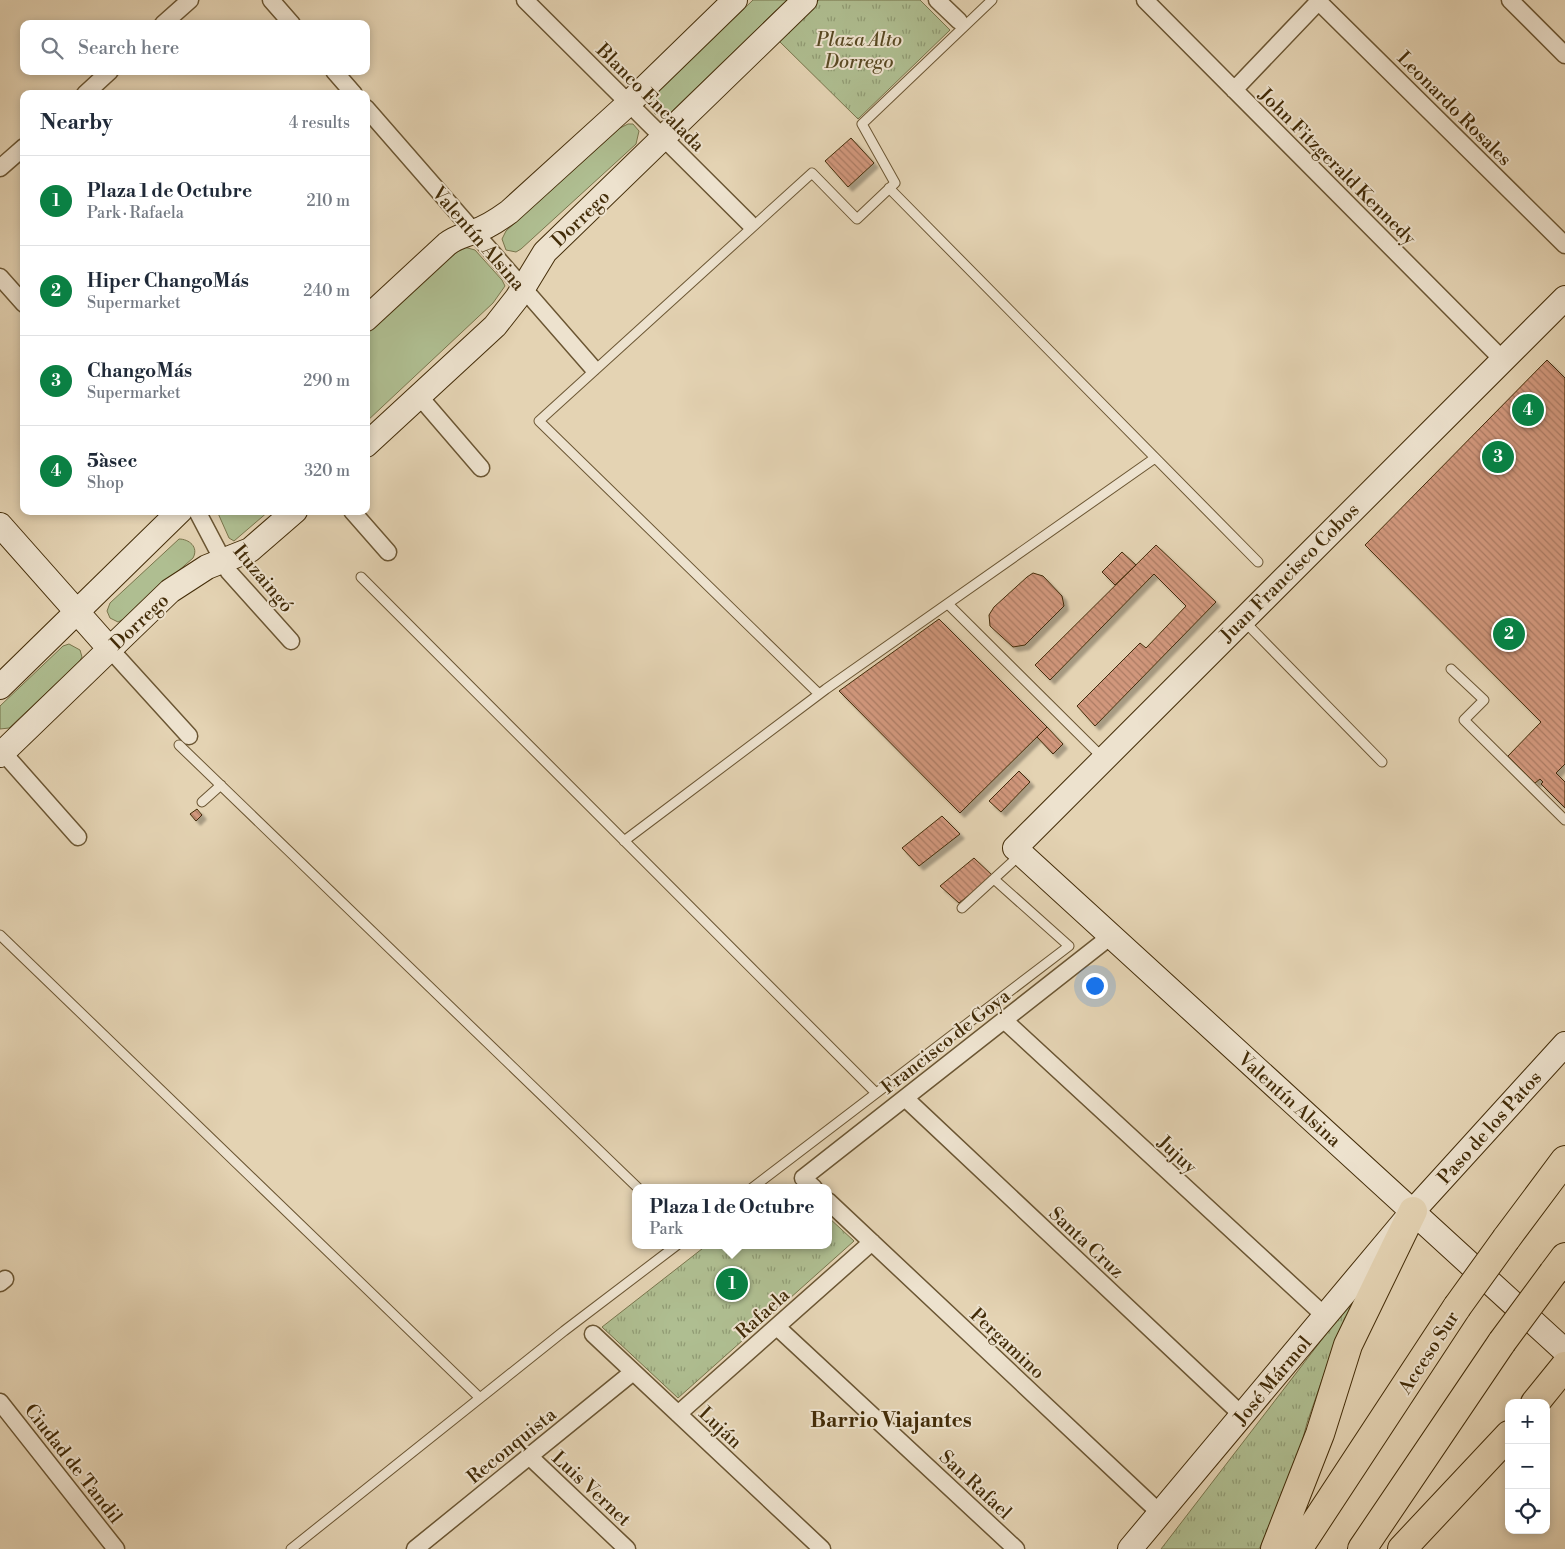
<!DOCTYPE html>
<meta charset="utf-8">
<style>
body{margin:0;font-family:"Libre Bodoni",serif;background:#f6f6f7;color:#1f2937}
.controls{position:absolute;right:15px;bottom:15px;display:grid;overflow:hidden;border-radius:10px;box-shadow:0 2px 8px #0003}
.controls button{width:45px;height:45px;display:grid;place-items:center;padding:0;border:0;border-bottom:1px solid #e0e1e3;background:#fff;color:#1f2937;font:25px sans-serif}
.you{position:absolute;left:1094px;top:985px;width:18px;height:18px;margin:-12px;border:4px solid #fff;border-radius:50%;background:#1a73e8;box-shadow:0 0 0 8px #1a73e833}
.badge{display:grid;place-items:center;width:32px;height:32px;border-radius:50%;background:#0b8043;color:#fff;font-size:16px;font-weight:700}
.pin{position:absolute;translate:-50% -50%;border:2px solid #fff;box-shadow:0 1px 5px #0006}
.popup{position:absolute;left:632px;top:1184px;width:200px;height:65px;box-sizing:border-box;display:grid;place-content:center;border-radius:10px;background:#fff;filter:drop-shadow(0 1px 4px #0005);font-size:16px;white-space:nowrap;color:#747a83}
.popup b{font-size:19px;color:#1f2937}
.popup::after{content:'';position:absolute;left:50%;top:100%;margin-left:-10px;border:10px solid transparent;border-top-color:#fff}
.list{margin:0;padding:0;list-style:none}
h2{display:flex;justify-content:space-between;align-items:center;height:65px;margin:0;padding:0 20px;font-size:21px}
h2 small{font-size:16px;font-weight:400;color:#747a83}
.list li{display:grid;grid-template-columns:32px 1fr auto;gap:15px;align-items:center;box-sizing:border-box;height:90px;padding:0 20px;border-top:1px solid #e0e1e3}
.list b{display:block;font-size:19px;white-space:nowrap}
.list p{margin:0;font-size:16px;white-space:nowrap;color:#747a83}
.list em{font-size:16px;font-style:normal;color:#747a83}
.icon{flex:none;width:28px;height:28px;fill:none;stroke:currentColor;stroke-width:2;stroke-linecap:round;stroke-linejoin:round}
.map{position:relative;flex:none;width:1565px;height:1549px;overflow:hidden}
.search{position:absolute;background:#fff;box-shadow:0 2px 8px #0003;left:20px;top:20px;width:350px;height:55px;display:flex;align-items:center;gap:12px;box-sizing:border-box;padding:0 18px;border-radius:10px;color:#747a83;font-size:19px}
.panel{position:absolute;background:#fff;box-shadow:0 2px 8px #0003;left:20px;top:90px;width:350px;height:425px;border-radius:10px}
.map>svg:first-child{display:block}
.grass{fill:#afbe91;stroke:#79754c}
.park{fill:url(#park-tufts);stroke:#79754c}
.building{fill:url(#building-back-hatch);stroke:#432c08;filter:url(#shadow)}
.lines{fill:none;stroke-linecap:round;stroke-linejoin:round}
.lane-casing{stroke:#6b5633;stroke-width:11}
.street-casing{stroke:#6b5633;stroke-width:19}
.secondary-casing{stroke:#432c08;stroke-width:26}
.highway-casing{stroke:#432c08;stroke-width:30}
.lane{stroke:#ede2ce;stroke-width:9}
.street{stroke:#ede2ce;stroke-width:16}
.secondary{stroke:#ede2ce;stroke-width:24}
.highway{stroke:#e4d3b3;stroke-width:28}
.highway-bridge-casing{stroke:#432c08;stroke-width:30;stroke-linecap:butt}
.highway-bridge{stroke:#e4d3b3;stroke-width:28}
.labels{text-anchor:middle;stroke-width:4;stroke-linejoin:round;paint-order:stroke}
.park-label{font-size:19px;font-style:italic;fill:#594923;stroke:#ede2ce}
.street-label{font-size:19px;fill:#432c08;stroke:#ede2ce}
.quarter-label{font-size:21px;font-weight:bold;fill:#432c08;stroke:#ede2ce}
</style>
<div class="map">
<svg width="1565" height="1549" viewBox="0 0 1565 1549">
<defs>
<pattern id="park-tufts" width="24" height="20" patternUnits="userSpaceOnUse" patternTransform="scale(1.25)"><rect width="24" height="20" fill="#afbe91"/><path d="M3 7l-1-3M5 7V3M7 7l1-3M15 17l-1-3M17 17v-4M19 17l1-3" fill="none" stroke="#909b74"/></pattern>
<pattern id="building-back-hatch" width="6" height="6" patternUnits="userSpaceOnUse" patternTransform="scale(1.25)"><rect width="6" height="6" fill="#d1977c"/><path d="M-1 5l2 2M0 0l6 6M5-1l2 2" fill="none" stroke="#ab7b64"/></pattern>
<filter id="shadow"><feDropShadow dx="4.5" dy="4.5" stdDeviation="1" flood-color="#0004"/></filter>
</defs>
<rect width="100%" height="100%" fill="#e4d3b3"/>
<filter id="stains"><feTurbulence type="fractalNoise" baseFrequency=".004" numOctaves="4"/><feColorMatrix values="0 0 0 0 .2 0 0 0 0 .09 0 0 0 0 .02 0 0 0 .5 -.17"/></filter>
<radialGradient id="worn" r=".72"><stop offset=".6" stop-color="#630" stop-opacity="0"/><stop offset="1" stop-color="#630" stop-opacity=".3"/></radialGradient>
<!-- grass -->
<path class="grass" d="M753,0H787L670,113L666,116L655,114L651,103L655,94Z
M628,124H633L639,131L636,144L521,249L516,252L506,250L502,239L506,231L620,128Z
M464,247L475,250L502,280L505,286L493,303L366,422V335L440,265Z
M217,511H269L234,541L229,538Z
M179,539C189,539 199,547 193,558L124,619L118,622L110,618L107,611L110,603Z
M69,644L80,650L82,657L79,662L9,728L0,729V706L63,646Z"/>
<!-- park -->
<path class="park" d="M819,0H920L950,30L858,119L778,40Z
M828,1217L854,1241L678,1398L602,1327L707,1245H828Z
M1363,1286L1330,1357L1307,1423L1288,1494L1259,1549H1161Z"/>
<!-- building -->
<path class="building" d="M851,138L874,163L848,187L825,161Z
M1547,360L1565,378V764L1556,773L1565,782V808L1541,784L1543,782L1540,779L1535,783L1508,756L1541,722L1365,545Z
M1156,545L1216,602L1095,726L1077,706L1140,643L1146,648L1186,606L1154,574L1050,680L1035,665Z
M1122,552L1136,565L1115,585L1102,572Z
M1033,573L1043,576L1062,596L1064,606L1025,645L1013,647L990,626L989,615L994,607L1027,577Z
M939,619L1047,727L960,813L839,691Z
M1047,727L1063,744L1053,754L1037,737Z
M1019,771L1030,782L1001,812L989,801Z
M197,809L202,815L196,821L190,814Z
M942,816L960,834L919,866L902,848Z
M974,858L993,876L959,903L940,886Z"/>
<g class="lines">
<!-- lane casing -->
<g class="lane-casing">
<path id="lane" d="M889,188L1258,562
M361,577L876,1093
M948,604L1103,758
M1244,621L1382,762
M1451,669L1484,700L1464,720L1565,820
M819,694L539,421L812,173L857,219L895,183L862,124L992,0
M179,745L638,1188
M202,802L221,785
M624,841L826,689L1155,458
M962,908L1021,854
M0,935L480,1398
M752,1188L1069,946L995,880
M291,1549L564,1331L677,1245"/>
</g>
<!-- street casing -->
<g class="street-casing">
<path id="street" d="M271,0L292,24
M525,0L749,223
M937,0L959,21
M1145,0L1503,360
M1317,0L1565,245
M1510,0L1565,55
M163,24L190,0
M334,71L354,94
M1234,90L1320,0
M85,94L110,71
M366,108L592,367
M0,168L24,147
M0,277L24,304
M419,396L481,468
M197,511L229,572L291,641
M352,511L388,552
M109,648L189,736
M0,749L78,837
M1004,1020L1325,1316
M905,1098L1242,1415
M814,1188L803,1178L1111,936
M828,1201L1160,1513
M0,1283L5,1279
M777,1327L1016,1549
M593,1334L822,1549
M0,1402L116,1549
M678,1414L872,1242
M529,1456L627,1549
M415,1549L633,1372"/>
</g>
<!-- secondary casing -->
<g class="secondary-casing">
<path id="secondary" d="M1565,298L1015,848L1565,1351
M366,319L447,244C456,237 463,236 473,232C486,228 498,220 509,212L629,103L735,0
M366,445L495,326L517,298L545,252L805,0
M0,525L109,648
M0,687L180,511
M0,755L170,591L207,567L250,550L295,511
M1130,1549L1413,1211L1565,1044"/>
</g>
<!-- highway casing -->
<g class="highway-casing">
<path id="highway" d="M1506,1239L1565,1160
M1553,1273L1565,1257
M1535,1403L1565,1366
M1275,1549L1320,1434L1348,1345L1413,1211
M1298,1549L1457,1307
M1362,1549L1502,1342
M1402,1549L1509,1435"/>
</g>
<!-- lane -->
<use href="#lane" class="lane"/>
<!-- street -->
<use href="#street" class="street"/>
<!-- secondary -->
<use href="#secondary" class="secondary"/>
<!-- highway -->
<use href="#highway" class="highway"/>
<!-- highway-bridge casing -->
<g class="highway-bridge-casing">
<path id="highway-bridge" d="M1457,1307L1506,1239
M1502,1342L1553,1273"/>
</g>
<!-- highway-bridge -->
<use href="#highway-bridge" class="highway-bridge"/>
</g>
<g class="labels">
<!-- park labels -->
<g class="park-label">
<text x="859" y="46">Plaza Alto<tspan x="859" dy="22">Dorrego</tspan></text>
</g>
<!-- street labels -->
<g class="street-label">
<text transform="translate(651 97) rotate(45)" y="7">Blanco Encalada</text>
<text transform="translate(1455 108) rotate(45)" y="7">Leonardo Rosales</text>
<text transform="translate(1338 166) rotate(45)" y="7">John Fitzgerald Kennedy</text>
<text transform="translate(580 218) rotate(-44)" y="7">Dorrego</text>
<text transform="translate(479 238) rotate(49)" y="7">Valentín Alsina</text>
<text transform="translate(1289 572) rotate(-45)" y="7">Juan Francisco Cobos</text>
<text transform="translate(264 578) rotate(50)" y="7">Ituzaingó</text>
<text transform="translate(139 621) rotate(-43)" y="7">Dorrego</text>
<text transform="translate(945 1041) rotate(-38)" y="7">Francisco de Goya</text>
<text transform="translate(1290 1099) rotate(42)" y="7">Valentín Alsina</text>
<text transform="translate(1489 1127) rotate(-48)" y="7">Paso de los Patos</text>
<text transform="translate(1178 1154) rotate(43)" y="7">Jujuy</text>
<text transform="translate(1087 1242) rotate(43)" y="7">Santa Cruz</text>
<text transform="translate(762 1313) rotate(-42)" y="7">Rafaela</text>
<text transform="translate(1008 1343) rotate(43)" y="7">Pergamino</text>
<text transform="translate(1428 1352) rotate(-57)" y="7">Acceso Sur</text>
<text transform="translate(1272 1380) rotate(-50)" y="7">José Mármol</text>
<text transform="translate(721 1427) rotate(43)" y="7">Luján</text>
<text transform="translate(511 1445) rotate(-39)" y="7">Reconquista</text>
<text transform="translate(74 1463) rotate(52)" y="7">Ciudad de Tandil</text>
<text transform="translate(976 1484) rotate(43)" y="7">San Rafael</text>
<text transform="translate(592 1488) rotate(43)" y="7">Luis Vernet</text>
</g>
<!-- quarter labels -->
<g class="quarter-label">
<text x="891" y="1427">Barrio Viajantes</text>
</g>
</g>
<rect width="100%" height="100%" filter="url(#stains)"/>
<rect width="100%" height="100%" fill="url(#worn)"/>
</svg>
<div class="controls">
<button>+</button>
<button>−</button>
<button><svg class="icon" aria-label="locate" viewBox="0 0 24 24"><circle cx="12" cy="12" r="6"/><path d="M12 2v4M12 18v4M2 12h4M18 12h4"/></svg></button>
</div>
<div class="you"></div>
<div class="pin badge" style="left:732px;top:1284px">1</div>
<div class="popup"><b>Plaza 1 de Octubre</b>Park</div>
<div class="pin badge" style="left:1509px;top:634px">2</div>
<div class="pin badge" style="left:1498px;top:457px">3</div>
<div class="pin badge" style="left:1528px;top:410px">4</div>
<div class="search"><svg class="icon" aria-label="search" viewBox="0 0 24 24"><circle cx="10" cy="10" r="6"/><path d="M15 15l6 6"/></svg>Search here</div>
<section class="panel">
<h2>Nearby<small>4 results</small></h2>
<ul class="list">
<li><span class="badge">1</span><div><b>Plaza 1 de Octubre</b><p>Park · Rafaela</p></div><em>210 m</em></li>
<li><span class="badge">2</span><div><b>Hiper ChangoMás</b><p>Supermarket</p></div><em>240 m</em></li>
<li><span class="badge">3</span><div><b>ChangoMás</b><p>Supermarket</p></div><em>290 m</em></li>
<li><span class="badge">4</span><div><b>5àsec</b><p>Shop</p></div><em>320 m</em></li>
</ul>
</section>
</div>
